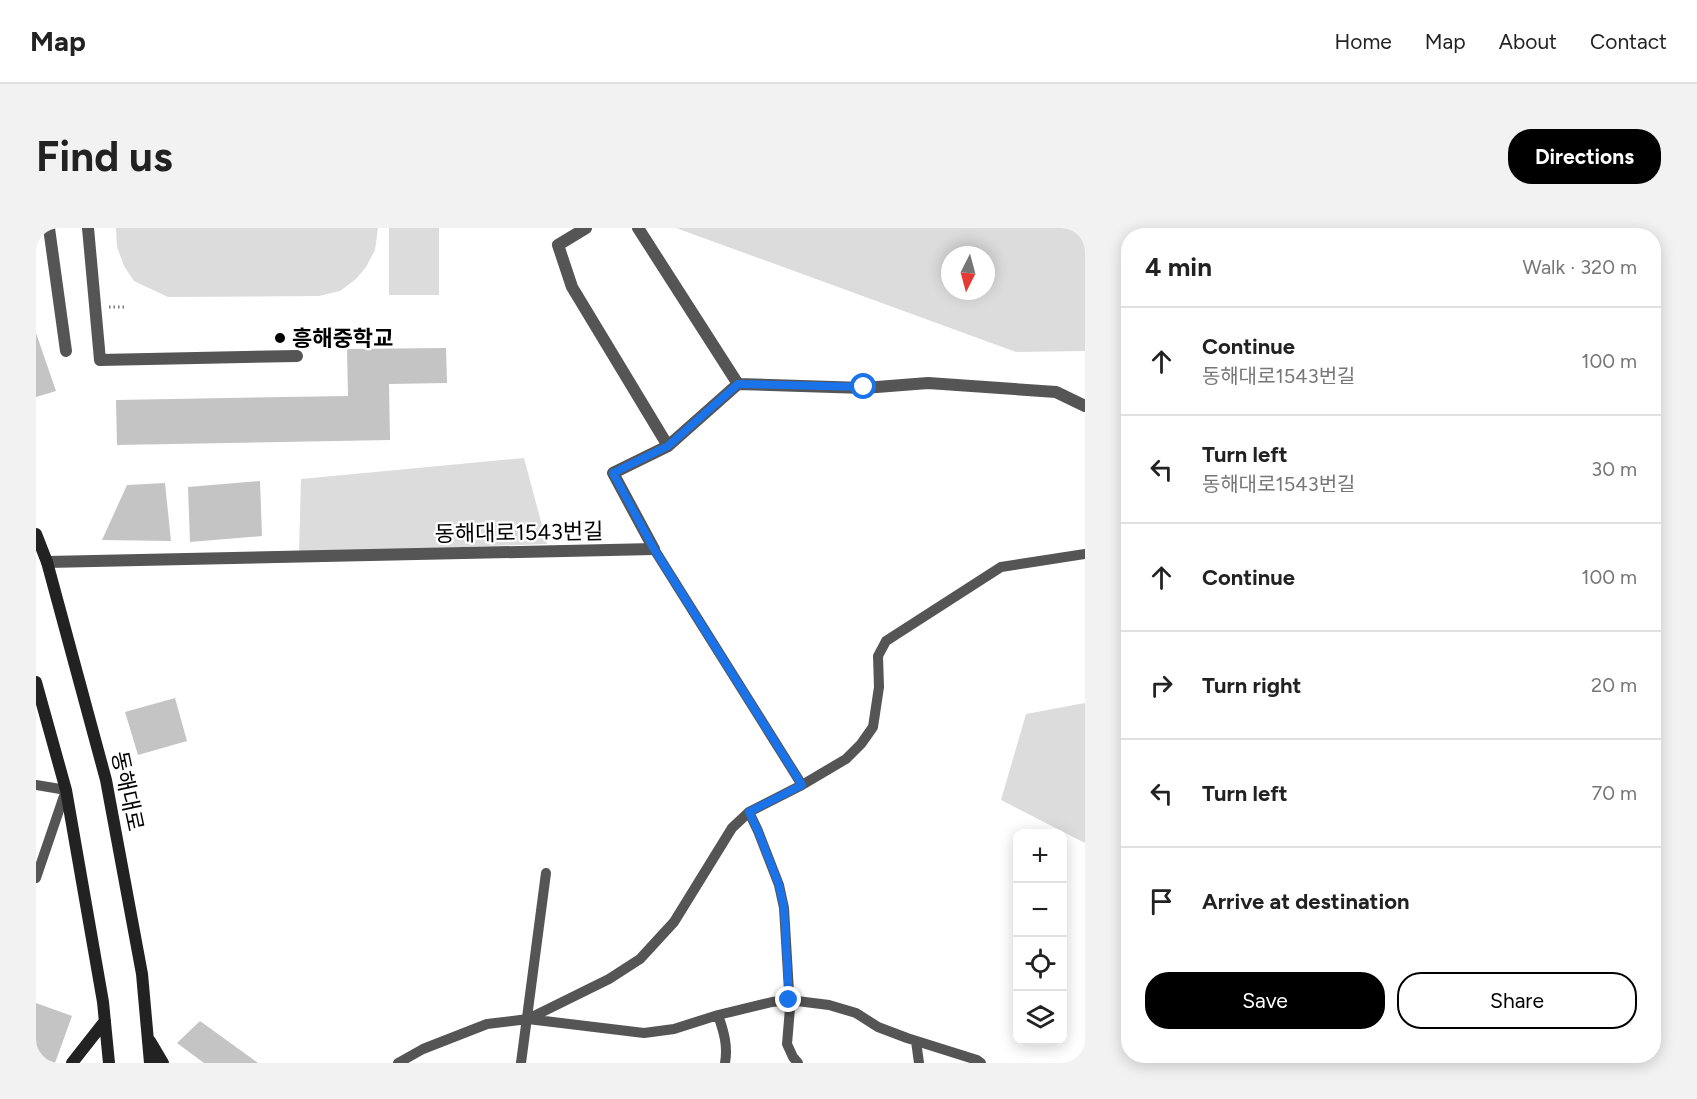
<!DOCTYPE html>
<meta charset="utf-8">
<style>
body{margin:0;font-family:Figtree,"Noto Sans KR",sans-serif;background:#f2f2f2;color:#222}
.controls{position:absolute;right:18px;bottom:18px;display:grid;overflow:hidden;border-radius:12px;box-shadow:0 3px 15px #0003}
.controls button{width:54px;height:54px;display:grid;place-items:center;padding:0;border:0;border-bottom:2px solid #e0e0e0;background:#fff;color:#222;font:30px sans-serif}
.compass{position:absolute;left:905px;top:18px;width:54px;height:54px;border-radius:50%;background:#fff;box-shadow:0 3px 15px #0003;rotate:186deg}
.stop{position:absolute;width:18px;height:18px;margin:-14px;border:4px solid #1a73e8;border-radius:50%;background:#fff}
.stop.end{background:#1a73e8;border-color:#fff;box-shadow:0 2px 6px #0008}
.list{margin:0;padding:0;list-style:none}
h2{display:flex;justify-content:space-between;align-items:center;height:78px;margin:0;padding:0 24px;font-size:26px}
h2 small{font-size:20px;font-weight:400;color:#767676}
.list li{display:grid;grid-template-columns:39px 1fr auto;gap:18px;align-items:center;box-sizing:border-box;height:108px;padding:0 24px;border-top:2px solid #e0e0e0}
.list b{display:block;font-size:22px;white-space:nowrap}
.list p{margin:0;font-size:20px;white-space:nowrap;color:#767676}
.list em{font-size:20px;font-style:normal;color:#767676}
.actions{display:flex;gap:12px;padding:18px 24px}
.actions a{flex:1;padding:14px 0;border:2px solid #000;border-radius:24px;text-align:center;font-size:21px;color:#000}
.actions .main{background:#000;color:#fff}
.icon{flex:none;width:33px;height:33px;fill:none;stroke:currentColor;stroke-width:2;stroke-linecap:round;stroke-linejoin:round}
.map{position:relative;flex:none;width:1049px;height:835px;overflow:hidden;border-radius:24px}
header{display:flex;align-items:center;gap:36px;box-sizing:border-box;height:84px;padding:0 30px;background:#fff;border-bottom:2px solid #e0e0e0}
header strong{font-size:28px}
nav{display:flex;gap:33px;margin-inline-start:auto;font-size:21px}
.intro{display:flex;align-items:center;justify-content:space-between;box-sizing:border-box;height:144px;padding:0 36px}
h1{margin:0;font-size:42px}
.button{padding:15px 27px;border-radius:24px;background:#000;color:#fff;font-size:21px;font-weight:700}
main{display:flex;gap:36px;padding:0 36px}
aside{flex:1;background:#fff;border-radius:24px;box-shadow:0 3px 15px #0003}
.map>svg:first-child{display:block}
.green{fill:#dcdcdc;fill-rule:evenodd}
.building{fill:#c4c4c4}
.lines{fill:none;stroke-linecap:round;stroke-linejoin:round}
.path{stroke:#777;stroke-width:3;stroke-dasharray:1.5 3;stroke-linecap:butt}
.lane{stroke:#555;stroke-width:10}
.street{stroke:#555;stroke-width:12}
.secondary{stroke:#222;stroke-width:12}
.route{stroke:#1a73e8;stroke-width:8}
.poi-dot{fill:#000;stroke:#fff;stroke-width:2}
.labels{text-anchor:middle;stroke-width:4.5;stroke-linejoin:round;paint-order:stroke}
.poi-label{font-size:22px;font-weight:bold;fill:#000;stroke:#fff;text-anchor:start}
.street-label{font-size:22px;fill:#000;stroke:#fff}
</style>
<header>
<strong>Map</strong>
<nav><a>Home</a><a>Map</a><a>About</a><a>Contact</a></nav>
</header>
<div class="intro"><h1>Find us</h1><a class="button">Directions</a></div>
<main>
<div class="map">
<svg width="1049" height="835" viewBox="0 0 1049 835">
<rect width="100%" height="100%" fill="#fff"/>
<!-- green -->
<path class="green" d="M80,0H342L339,22L330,39L320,51L304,63L283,68L132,69L98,53L88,38L81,19Z
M353,0H403V67H353Z
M640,0H1049V123L980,124ZM914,27H950V63H914Z
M488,230L511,316L263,325L265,251Z
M1049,475V615L965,572L990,486Z"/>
<!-- building -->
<path class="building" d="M0,105L20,163L0,169Z
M410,120L411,155L353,156L354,212L81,217L80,172L312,168L311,121Z
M224,253L226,308L154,314L152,259Z
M129,255L135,313L66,312L91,257Z
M139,470L151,513L102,527L89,484Z
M0,775L36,788L19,835H0Z
M164,793L222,835H168L141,815Z"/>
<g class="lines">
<!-- path -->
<path class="path" d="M73,79H89"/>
<!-- lane -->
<path class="lane" d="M618,321L766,557L810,531L825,516L837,499L843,459L842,428L850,413L965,339L1049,326
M0,557L30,562L0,650
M713,584L722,603L743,657L748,680L754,780L751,816L757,829L762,835
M682,787C688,804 692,818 689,835
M492,791L608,805L638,801L682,787L736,774L753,772L793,777L820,785L842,799L871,810L941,832L945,835
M880,813L883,835
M362,835L387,821L451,796L492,791L573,751L604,731L638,694L696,600L713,584L766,557
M485,835L510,645"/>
<!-- street -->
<path class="street" d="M13,0L30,123
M52,0L64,132L261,128
M550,0L522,17L536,59L632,218
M602,0L702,156
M11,334L618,321L577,245L632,218L702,156L828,160L892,155L1020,164L1049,178"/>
<!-- secondary -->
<path class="secondary" d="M0,306L11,334L70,552L106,746L114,835
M0,454L30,562L67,774L73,835
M114,813L127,835
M36,835L69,793"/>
</g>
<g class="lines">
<!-- route -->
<path class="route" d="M753,772L748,680L743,657L722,603L713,584L766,557L618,321L577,245L632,218L702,156L828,159"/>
</g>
<!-- markers -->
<circle class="poi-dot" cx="244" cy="110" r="6"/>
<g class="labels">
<!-- poi labels -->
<g class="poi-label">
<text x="256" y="118">흥해중학교</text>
</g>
<!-- street labels -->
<g class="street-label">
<text transform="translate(483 304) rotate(-1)" y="8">동해대로1543번길</text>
<text transform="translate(92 563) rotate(78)" y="8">동해대로</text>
</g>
</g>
</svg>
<div class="controls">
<button>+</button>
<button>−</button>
<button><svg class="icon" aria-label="locate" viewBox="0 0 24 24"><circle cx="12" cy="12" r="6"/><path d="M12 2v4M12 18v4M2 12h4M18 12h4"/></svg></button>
<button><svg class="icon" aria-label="layers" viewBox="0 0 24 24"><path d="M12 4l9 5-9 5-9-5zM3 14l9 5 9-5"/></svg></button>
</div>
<svg class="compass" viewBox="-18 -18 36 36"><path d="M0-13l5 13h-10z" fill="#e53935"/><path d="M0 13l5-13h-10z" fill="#767676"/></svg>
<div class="stop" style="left:828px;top:159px"></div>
<div class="stop end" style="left:753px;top:772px"></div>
</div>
<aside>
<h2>4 min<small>Walk · 320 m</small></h2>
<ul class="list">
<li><svg class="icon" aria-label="ahead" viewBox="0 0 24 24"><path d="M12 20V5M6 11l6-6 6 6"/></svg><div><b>Continue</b><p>동해대로1543번길</p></div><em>100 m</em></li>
<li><svg class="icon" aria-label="left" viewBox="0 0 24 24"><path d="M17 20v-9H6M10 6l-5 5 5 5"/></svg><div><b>Turn left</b><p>동해대로1543번길</p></div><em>30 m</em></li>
<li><svg class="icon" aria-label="ahead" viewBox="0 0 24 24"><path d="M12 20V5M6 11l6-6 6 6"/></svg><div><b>Continue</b></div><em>100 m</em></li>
<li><svg class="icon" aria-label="right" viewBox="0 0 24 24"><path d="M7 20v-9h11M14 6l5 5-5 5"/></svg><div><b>Turn right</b></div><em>20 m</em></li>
<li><svg class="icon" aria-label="left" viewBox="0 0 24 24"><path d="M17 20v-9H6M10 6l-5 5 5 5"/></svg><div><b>Turn left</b></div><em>70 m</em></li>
<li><svg class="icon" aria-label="arrive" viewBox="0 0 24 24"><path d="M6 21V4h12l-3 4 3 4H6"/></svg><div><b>Arrive at destination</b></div></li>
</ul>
<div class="actions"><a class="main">Save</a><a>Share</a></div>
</aside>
</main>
